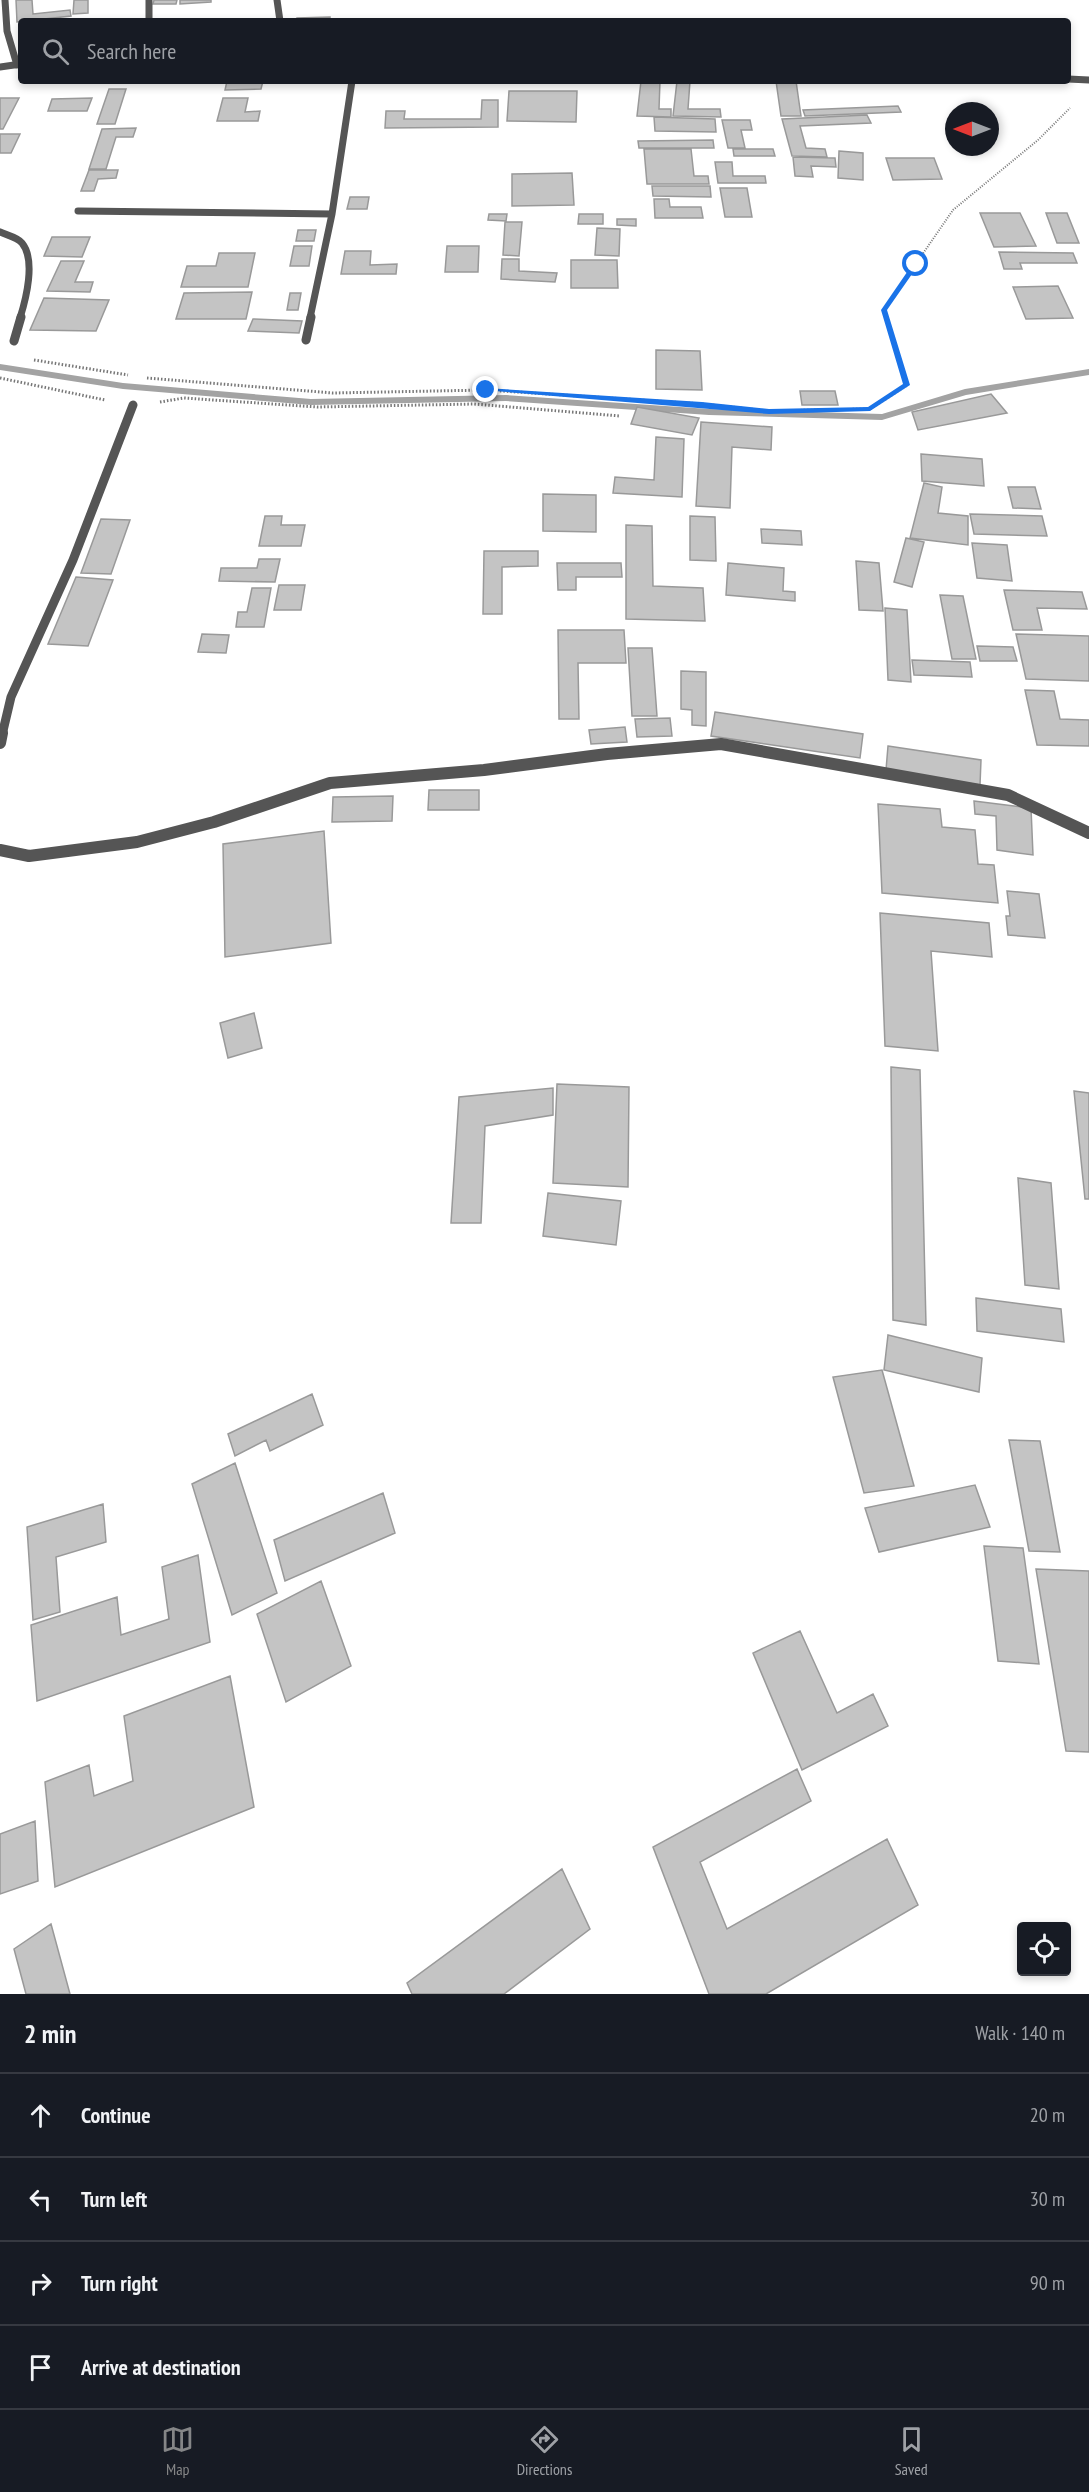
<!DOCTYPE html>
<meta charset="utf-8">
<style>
body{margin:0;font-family:"PT Sans Narrow",sans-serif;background:#242831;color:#f1f3f6}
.controls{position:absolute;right:18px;bottom:18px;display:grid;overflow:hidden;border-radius:6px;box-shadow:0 3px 9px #0003}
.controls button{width:54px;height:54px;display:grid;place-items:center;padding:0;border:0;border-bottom:2px solid #363941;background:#171b24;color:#f1f3f6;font:30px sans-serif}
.compass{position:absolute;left:945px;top:102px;width:54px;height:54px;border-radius:50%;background:#171b24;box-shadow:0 3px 9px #0003;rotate:270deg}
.stop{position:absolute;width:18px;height:18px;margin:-14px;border:4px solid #1a73e8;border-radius:50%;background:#fff}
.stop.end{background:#1a73e8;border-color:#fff;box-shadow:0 2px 6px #0008}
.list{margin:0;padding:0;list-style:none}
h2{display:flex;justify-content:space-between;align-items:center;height:78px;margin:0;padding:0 24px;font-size:26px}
h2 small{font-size:20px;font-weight:400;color:#9ea1a6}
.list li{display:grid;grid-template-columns:39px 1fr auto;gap:18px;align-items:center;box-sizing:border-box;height:84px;padding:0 24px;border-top:2px solid #363941}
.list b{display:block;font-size:22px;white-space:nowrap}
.list em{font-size:20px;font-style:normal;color:#9ea1a6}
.icon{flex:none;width:33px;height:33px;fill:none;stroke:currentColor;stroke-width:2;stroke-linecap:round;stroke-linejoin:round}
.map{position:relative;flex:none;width:1089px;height:1994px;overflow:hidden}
.search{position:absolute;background:#171b24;box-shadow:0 3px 9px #0003;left:18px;right:18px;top:18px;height:66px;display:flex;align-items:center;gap:15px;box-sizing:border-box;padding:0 21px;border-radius:6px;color:#9ea1a6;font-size:22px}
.sheet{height:414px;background:#171b24}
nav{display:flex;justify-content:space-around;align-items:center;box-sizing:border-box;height:84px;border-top:2px solid #363941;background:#171b24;font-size:16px;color:#9ea1a6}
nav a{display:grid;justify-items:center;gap:3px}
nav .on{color:#858687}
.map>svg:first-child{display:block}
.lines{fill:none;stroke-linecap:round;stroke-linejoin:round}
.stream{fill:#a3a3a3;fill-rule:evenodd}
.building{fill:#c4c4c4;stroke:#999;stroke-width:1.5}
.path-far1{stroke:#777;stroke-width:2;stroke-dasharray:1 1.5;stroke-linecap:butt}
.path{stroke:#777;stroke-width:3;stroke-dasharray:1.5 2;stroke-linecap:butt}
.minor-far2{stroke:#555;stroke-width:7}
.minor-far1{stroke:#555;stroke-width:9}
.minor{stroke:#555;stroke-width:12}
.route{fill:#1a73e8}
</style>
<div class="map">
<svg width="1089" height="1994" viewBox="0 0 1089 1994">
<rect width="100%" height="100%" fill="#fff"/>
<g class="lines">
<!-- stream -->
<path class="stream" d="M0,364L123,383L311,399L506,395L709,409L882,414L965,389L1089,369V375L966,395L882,420L709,415L506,401L311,405L123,389L0,370Z"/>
</g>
<!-- building -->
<path class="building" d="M16,0H32L33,14L70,10L71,16L17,22Z
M74,0H88V13L73,14Z
M154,0H177L176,4H153Z
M180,0H211V2L180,4Z
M330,17V21H297V18Z
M227,81H263L261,89L225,90Z
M641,81H660L659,109H671V117L637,116Z
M677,81H690L688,109H720L721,117L673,116Z
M776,81H796L801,116H781Z
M109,89H126L115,124H97Z
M509,91H577L576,122L507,121Z
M0,98H19L3,129H0Z
M92,98L87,111H48L52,99Z
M223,98H248L245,112L260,111L258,121H217Z
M482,100H498V127L385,128L386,111H405L404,119H481Z
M898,106L901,112L805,116L803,110Z
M867,115L871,123L800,126L806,148L825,149L827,157L792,156L782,119Z
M654,117L715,119L716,132L655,131Z
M722,120H750L752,130H741L745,148H728Z
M136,128L133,137H116L106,169H89L102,129Z
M0,134H20L11,153H0Z
M713,140L714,148H639L638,141Z
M644,149H691L694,176H708L709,184H647Z
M733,149H773L775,156H734Z
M839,151L863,153V180L838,178Z
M793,157L835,158L836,167L811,166L813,177L795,176Z
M886,158H934L942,179L893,180Z
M715,162H732L733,176H765L766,183H718Z
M89,170H118L116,178L98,179L94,191H81Z
M572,173L574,205L512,206V174Z
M652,186H710L711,197L653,196Z
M720,188H747L752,217H725Z
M350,197H369L367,209H347Z
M654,199H669L670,207H701L703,218H655Z
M980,213H1020L1036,246L994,247Z
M1046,213H1067L1079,243H1057Z
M489,214H507L506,221L488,220Z
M579,214H603V224H578Z
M617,219H636V226L617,225Z
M505,222H522L519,256L503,255Z
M597,228L620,229L619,256L595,255Z
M298,230H316L314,241H296Z
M52,237H90L82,257L44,256Z
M294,246H312L309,266H290Z
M447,246H479L478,272H445Z
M345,251H371L370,265L397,264L396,274H341Z
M999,252L1073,253L1077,263H1020L1022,269H1004Z
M219,253H255L248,287H181L187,266H216Z
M502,259H519V271L557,273L555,282L501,279Z
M571,260H617L618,288H571Z
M61,261H84L75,282H93L90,292L47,291Z
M1058,286L1073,318L1026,319L1013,287Z
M252,292L246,319H176L184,293Z
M290,293H301L298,310H287Z
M44,298L109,300L96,331L30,330Z
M253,319L302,321L299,333L248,331Z
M656,350L700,351L702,390L656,389Z
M800,391H835L838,405H802Z
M991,394L1007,413L918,430L912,412Z
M637,407L699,418L692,435L631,424Z
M701,422L772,427L771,450L732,447L730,508L696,506Z
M656,437L684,439L682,497L613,493L615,477L654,480Z
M921,454L982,459L984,486L922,481Z
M924,483L942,487L938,513L968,516V545L910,538Z
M1008,487H1035L1041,509L1013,508Z
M543,494L596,495V532L543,531Z
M970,514L1042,516L1047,536L974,534Z
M265,516H282L281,525H305L301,546H259Z
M690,516L715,517L716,561L690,560Z
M101,519L130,520L111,574L81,573Z
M626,525L652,526L653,586L703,588L705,621L626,619Z
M761,529L801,531L802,545L762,543Z
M906,538L924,542L912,587L894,582Z
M972,543L1007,545L1012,581L977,578Z
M484,551H538V566L502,567V614H483Z
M259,559H280L275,582L219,581L221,568H257Z
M856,561L879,563L883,611L859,610Z
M557,563H621L622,577H576V590H558Z
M728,563L784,568L783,591L795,592V601L726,595Z
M76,577L113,580L88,646L48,644Z
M279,585H305L301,610H274Z
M252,588H271L264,627H236L238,612H247Z
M1004,590L1082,592L1087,609L1037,608L1042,630H1013Z
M940,595L963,596L976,659H952Z
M885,608L907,610L911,682L888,680Z
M558,630H624L626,663H578L579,719H559Z
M202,634L229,635L226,653L198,652Z
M1016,634L1089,636V681L1026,679Z
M977,646L1013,647L1017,661H980Z
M628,648H652L657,716H632Z
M912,660L970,662L972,677L914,675Z
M681,671L706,672V726L692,725V710L681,709Z
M1025,690L1054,691L1060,719L1089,720V746L1037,745Z
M715,712L863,734L860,758L711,736Z
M670,718L672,736L637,737L635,719Z
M625,727L627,742L591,744L589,730Z
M888,746L981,760L980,785L886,770Z
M429,790H479V810H428Z
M393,796L392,821L332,822L333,797Z
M974,801L1031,808L1033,855L997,850L996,816L975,814Z
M878,804L940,809L942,827L975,830L978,864L994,865L998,903L882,893Z
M324,831L331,943L225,957L223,844Z
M1007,891L1039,894L1045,938L1008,935L1006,916H1010Z
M880,913L989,923L992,957L931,951L938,1051L885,1046Z
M254,1013L262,1048L228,1058L220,1023Z
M891,1067L920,1070L926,1325L893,1320Z
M557,1084L629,1087L628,1187L553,1183Z
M553,1088V1115L485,1126L481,1223H451L459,1097Z
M1074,1091L1089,1093V1199H1085Z
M1018,1178L1051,1183L1059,1289L1025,1285Z
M548,1193L621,1201L616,1245L543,1236Z
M976,1298L1061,1309L1064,1342L977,1331Z
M888,1335L982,1358L979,1392L884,1370Z
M882,1370L914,1486L864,1493L833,1377Z
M312,1394L323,1425L270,1451L266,1440L235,1456L228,1434Z
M1009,1440L1040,1441L1060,1552L1029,1551Z
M235,1463L277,1593L232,1615L192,1484Z
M975,1485L990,1527L879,1552L865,1508Z
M383,1493L395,1533L285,1581L274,1540Z
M103,1504L106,1542L56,1557L60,1612L33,1620L27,1527Z
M984,1546L1023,1548L1039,1664L998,1661Z
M198,1555L210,1642L37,1701L31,1625L117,1597L121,1635L169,1619L162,1567Z
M1036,1569L1089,1571V1752L1066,1751Z
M321,1581L351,1666L286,1702L257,1614Z
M800,1631L837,1713L873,1694L888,1726L802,1770L753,1653Z
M230,1676L254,1807L55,1887L45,1782L89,1765L94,1796L133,1781L124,1716Z
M797,1769L811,1801L700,1862L727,1929L887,1839L918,1905L766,1994H709L653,1847Z
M35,1821L38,1881L0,1894V1834Z
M562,1869L590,1929L504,1994H412L407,1983Z
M51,1924L70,1994H26L14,1949Z"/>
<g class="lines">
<!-- path-far1 -->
<path class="path-far1" d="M887,318L884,310L953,210L1038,140L1070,108"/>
<!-- path -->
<path class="path" d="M34,360L128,375
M0,378L105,400
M147,378L333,393L486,390L702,404L769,411L870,409L907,385L886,317
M160,402L184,398L317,407L474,404L620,416"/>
<!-- minor-far2 -->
<path class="minor-far2" d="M5,0L7,31L17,65
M149,0V21
M277,0L280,21
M0,67L21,64
M1068,79L1089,80
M78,211L332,214
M0,232C6,235 17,237 22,243C36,260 26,299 20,318
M310,318L332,214L352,81"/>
<!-- minor-far1 -->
<path class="minor-far1" d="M306,340L311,317
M14,341L21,317
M2,735L11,697L73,560L133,405"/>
<!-- minor -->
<path class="minor" d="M0,743L2,733
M0,850L29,856L137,842L214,822L330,783L484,770L607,754L721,744L1008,795L1089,833"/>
</g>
<!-- route -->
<path class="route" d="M914,262L919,264L887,310L910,385L870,411L769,414L482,390L486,388L702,402L769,409L868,407L903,384L881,310Z"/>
</svg>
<div class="controls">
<button><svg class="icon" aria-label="locate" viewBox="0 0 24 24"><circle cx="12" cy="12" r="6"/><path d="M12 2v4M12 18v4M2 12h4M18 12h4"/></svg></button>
</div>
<svg class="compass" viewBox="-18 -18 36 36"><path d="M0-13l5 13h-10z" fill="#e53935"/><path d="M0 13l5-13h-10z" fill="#9ea1a6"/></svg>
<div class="stop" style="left:916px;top:264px"></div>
<div class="stop end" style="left:486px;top:390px"></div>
<div class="search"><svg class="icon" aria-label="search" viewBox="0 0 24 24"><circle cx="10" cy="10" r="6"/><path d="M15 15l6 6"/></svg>Search here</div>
</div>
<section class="sheet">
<h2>2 min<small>Walk · 140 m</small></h2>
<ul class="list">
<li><svg class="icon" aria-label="ahead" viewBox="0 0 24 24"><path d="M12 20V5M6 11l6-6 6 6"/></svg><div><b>Continue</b></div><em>20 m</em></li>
<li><svg class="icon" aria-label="left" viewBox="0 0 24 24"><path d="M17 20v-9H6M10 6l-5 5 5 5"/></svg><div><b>Turn left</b></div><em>30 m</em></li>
<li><svg class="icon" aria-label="right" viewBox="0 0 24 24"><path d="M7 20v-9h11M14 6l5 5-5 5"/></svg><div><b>Turn right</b></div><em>90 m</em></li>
<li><svg class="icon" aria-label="arrive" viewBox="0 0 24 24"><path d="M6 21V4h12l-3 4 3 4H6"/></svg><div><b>Arrive at destination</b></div></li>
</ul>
</section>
<nav>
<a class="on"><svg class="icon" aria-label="map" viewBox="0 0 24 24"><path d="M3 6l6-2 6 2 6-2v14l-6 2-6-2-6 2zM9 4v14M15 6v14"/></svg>Map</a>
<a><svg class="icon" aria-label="directions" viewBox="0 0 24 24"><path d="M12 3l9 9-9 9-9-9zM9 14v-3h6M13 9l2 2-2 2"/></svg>Directions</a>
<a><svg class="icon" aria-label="saved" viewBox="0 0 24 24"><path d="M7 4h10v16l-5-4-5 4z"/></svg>Saved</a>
</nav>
